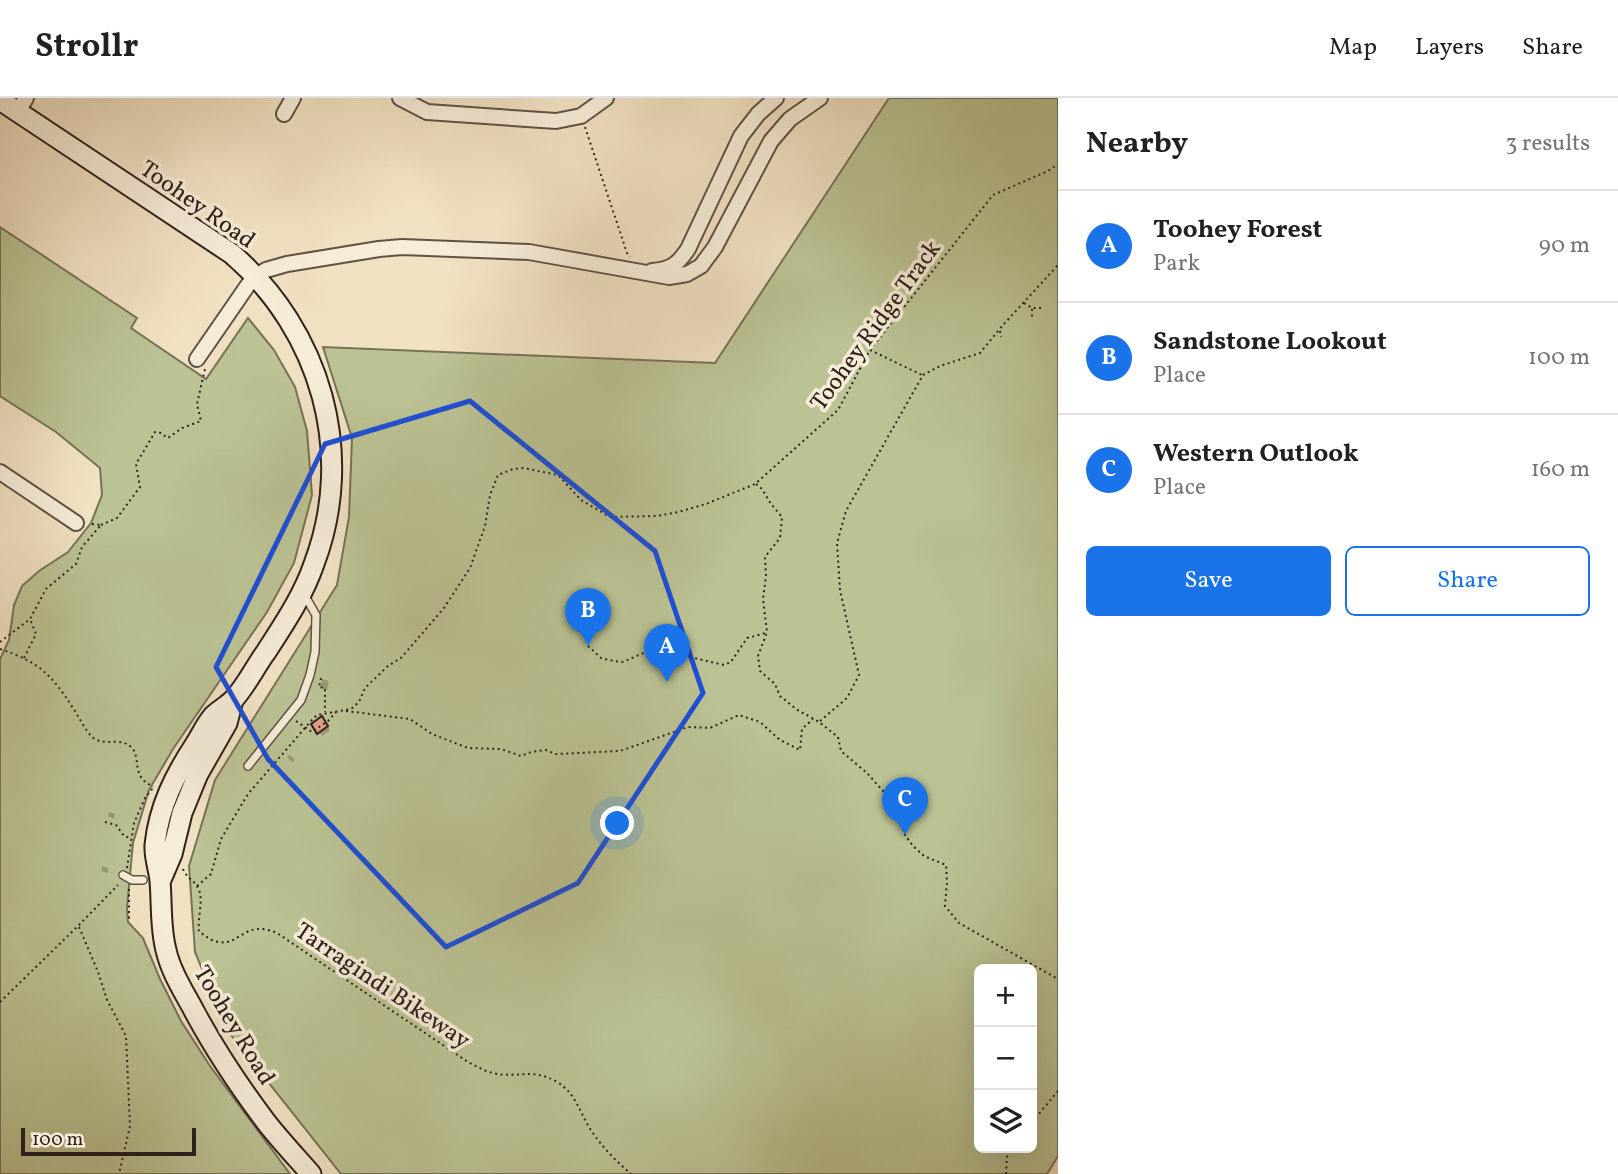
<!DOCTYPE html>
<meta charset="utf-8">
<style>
body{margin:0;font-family:Vollkorn,serif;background:#f6f6f6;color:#202124}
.controls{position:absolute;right:21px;bottom:21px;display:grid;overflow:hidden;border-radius:10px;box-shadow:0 7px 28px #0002}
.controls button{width:63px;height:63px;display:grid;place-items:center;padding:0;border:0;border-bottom:2px solid #e0e0e0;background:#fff;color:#202124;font:35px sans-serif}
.scale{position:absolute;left:21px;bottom:18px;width:175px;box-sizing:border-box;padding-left:7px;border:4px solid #2f211b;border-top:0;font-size:19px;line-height:24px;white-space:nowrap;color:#2f211b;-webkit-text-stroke:5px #f6ecd8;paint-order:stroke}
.you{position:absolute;left:618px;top:726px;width:24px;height:24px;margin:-18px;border:5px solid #fff;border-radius:50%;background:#1a73e8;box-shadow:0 0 0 10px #1a73e833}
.badge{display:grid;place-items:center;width:46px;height:46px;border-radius:50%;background:#1a73e8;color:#fff;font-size:23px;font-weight:700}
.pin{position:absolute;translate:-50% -58px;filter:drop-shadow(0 2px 4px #0008)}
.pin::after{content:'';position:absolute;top:37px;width:24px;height:21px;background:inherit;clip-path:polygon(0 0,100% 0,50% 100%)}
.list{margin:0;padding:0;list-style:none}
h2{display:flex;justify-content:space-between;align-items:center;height:91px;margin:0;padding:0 28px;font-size:30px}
h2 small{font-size:23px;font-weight:400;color:#757577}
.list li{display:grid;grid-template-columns:46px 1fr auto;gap:21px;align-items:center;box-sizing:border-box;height:112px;padding:0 28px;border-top:2px solid #e0e0e0}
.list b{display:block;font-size:26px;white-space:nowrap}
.list p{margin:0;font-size:23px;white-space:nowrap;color:#757577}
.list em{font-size:23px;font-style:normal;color:#757577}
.actions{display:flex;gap:14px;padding:21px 28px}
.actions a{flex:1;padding:16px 0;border:2px solid #1a73e8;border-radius:10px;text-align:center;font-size:24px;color:#1a73e8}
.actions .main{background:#1a73e8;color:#fff}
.icon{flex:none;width:38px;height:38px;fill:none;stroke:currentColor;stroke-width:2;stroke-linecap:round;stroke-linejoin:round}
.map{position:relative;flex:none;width:1058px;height:1076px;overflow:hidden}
header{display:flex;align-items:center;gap:42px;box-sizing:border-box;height:98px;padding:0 35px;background:#fff;border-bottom:2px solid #e0e0e0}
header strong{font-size:33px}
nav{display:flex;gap:38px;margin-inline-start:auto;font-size:24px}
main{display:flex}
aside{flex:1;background:#fff}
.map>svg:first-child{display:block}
.green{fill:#bbc293;stroke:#757257;stroke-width:2;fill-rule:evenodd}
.shadow{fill:#0003}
.building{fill:#e09e89;stroke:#2f211b;stroke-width:2}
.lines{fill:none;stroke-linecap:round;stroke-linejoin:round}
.service-casing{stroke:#605145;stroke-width:10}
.minor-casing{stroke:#605145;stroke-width:18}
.secondary-casing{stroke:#2f211b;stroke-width:23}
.path{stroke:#2f211b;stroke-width:2;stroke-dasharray:2 3.5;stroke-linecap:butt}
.service{stroke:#f6ecd8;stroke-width:7}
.minor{stroke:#f6ecd8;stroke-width:14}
.secondary{stroke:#f6ecd8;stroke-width:19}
.marked{fill:none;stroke:#1d4ed8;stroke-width:5;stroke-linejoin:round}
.labels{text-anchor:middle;stroke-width:7;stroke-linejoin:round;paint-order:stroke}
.street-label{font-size:24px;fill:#2f211b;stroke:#f6ecd8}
</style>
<header>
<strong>Strollr</strong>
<nav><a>Map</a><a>Layers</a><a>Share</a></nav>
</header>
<main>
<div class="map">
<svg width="1058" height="1076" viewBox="0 0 1058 1076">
<rect width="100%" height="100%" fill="#f1e1c3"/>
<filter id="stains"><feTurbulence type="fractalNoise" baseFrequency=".00286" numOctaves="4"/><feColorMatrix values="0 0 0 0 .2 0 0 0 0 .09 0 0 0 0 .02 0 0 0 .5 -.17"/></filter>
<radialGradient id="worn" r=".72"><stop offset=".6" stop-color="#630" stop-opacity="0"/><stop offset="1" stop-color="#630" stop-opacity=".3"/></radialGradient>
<!-- green -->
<path class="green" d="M889,0H1058V1058L1047,1076H341L227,932L195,854L189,768L215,682L337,487L349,419L352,340L323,249L715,265ZM979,871H1032V1050H979Z
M0,129L137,220L131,230L206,281L248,220L274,252L295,289L307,333L312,397L294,465L267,514L173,651L149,692L133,745L127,810L128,824L143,840L160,881L181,923L210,968L290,1076H0V561L9,542L14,507L22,488L39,473L68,454L91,425L102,397L100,370L56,334L0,298Z"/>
<!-- shadow -->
<path class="shadow" d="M322,581L329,583L327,592L320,590Z
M325,624L330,632L322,638L313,626Z
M290,657L295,662L292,664L287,659Z
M109,714L115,716L114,721L108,718Z
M102,768L108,770V775L101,773Z"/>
<!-- building -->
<path class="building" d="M322,618L328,628L317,636L311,626Z"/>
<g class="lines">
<!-- service casing -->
<g class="service-casing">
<path id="service" d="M248,668L301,602L310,577L315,554L316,517L305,498
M123,777L132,782H143"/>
</g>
<!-- minor casing -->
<g class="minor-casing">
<path id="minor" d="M400,0L427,14L556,23L581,18L606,0
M18,13L26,0
M284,16L293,0
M652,173C672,171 677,167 688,151L741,38L758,16L776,0
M197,261L248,187L256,178L266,172L287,166L379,151L402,149L529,154L669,179L687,176L701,168L715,149L771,43L790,21L820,0
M0,374L76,425"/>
</g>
<!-- secondary casing -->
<g class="secondary-casing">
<path id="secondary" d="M0,2L232,156C321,233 356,355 314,466C303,498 284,526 266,554C255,569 246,588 233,602C227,608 219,612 213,618C206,626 201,637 196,645C175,677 159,708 155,747C154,759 159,771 160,783C162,806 160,829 166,852C170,871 182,891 192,909C213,949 239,988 266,1024C280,1042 296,1059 311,1076
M160,784L172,756L182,715L198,676L227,625L233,602"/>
</g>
<!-- path -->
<path class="path" d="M585,29L627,155L630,159
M1024,205L1032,210H1041
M1032,211V219
M1000,233L1001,239
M870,252L922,277
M756,386L762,391L771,406L782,419L780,440L765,459L766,478L763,501L767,534L758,558L760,573L775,586L780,598L796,611L819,624L838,639L841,653L867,675L892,703L905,737L913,748L924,758L946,767L947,784L945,808L959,825L1058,881
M101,427L117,420L140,389L136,366L155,334H159L168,340L182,330L201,323L197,306L205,271
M0,544L30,521L46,491L76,466L82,449L101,427L91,426
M588,548L601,560L614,563L623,564L648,553L659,552L724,567L731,564L747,540L766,535
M0,551C39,564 51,576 73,610C79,619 84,630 91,638C103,650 119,638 131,649C139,656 135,670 141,679C144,684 149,686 153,689
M24,560L36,536L30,521
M321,580L319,589L325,590V614
M346,613L410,621L432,636L468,650L501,651L521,658L531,654L546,652L555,656L620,653L688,629L710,630L739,617L760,624L780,642L800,652L802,631L813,621
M296,623L312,634L328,623L336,614
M820,623L847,600L859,577L840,492L837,445L846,413L923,277L940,268L980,255L1003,227L1058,167
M105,724L116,727L124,738L130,740
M127,770L134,725L145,700L153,690
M183,771C186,779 193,782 197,788C205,800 197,820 199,833C205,838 211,843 219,844C240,848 244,821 277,835L468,964C476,968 484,973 493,975C516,981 532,969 557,984C576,995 579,1014 591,1032C601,1048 616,1063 631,1076
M197,788L211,776L221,741L248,696L311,623L317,617L351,611L359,604L365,590L388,568L401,560L444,510L470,470L485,428L490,397L498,377L513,371L523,370L558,377L581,402L610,419L657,418L678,414L706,406L755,386L838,312L870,252L993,97L1048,73L1058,66
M129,791V823
M79,829L98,874L107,902L126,938L130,1028L119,1076
M0,904L78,828L118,787
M1032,1024L1058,993
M1006,1076L1007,1059L1012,1050"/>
<!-- service -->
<use href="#service" class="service"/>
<!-- minor -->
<use href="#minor" class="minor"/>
<!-- secondary -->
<use href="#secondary" class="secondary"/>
</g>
<!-- marked area -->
<path class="marked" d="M470,303L655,453L703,595L578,785L446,849L268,661L216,569L325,346Z"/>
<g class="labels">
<!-- street labels -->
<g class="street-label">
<text transform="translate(198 106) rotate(35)" y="8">Toohey Road</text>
<text transform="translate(875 227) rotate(-54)" y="8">Toohey Ridge Track</text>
<text transform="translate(383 887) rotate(34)" y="8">Tarragindi Bikeway</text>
<text transform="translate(235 927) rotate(59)" y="8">Toohey Road</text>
</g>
</g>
<rect width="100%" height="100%" filter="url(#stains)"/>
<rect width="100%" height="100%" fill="url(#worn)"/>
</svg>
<div class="controls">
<button>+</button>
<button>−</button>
<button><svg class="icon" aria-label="layers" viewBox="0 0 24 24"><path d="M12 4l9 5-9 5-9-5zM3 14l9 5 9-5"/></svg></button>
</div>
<div class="scale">100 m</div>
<div class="you"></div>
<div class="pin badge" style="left:667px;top:584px">A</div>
<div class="pin badge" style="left:588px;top:548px">B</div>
<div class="pin badge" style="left:905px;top:737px">C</div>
</div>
<aside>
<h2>Nearby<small>3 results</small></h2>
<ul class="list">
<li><span class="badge">A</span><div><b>Toohey Forest</b><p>Park</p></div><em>90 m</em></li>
<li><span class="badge">B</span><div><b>Sandstone Lookout</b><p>Place</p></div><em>100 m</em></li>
<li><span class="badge">C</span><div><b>Western Outlook</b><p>Place</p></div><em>160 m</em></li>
</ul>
<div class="actions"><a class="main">Save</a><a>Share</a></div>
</aside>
</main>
